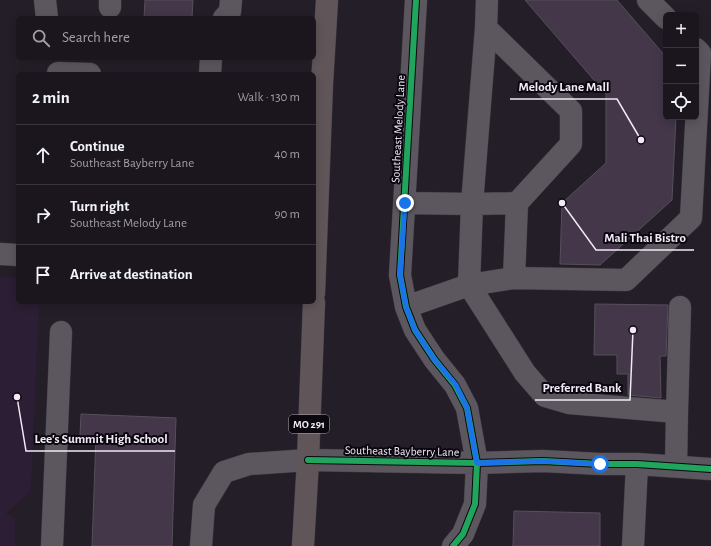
<!DOCTYPE html>
<meta charset="utf-8">
<style>
body{margin:0;font-family:"Alegreya Sans",sans-serif;background:#241f27;color:#f1f3f6}
.controls{position:absolute;right:12px;top:12px;display:grid;overflow:hidden;border-radius:6px;box-shadow:0 2px 10px #0003}
.controls button{width:36px;height:36px;display:grid;place-items:center;padding:0;border:0;border-bottom:1px solid #39353c;background:#1b161e;color:#f1f3f6;font:20px sans-serif}
.stop{position:absolute;width:12px;height:12px;margin:-9px;border:3px solid #1a73e8;border-radius:50%;background:#fff}
.stop.end{background:#1a73e8;border-color:#fff;box-shadow:0 1px 4px #0008}
.list{margin:0;padding:0;list-style:none}
h2{display:flex;justify-content:space-between;align-items:center;height:52px;margin:0;padding:0 16px;font-size:17px}
h2 small{font-size:13px;font-weight:400;color:#a09fa4}
.list li{display:grid;grid-template-columns:26px 1fr auto;gap:12px;align-items:center;box-sizing:border-box;height:60px;padding:0 16px;border-top:1px solid #39353c}
.list b{display:block;font-size:15px;white-space:nowrap}
.list p{margin:0;font-size:13px;white-space:nowrap;color:#a09fa4}
.list em{font-size:13px;font-style:normal;color:#a09fa4}
.icon{flex:none;width:22px;height:22px;fill:none;stroke:currentColor;stroke-width:2;stroke-linecap:round;stroke-linejoin:round}
.map{position:relative;flex:none;width:711px;height:546px;overflow:hidden}
.search{position:absolute;background:#1b161e;box-shadow:0 2px 10px #0003;left:16px;top:16px;width:300px;height:44px;display:flex;align-items:center;gap:10px;box-sizing:border-box;padding:0 14px;border-radius:6px;color:#a09fa4;font-size:15px}
.panel{position:absolute;background:#1b161e;box-shadow:0 2px 10px #0003;left:16px;top:72px;width:300px;height:232px;border-radius:6px}
.map>svg:first-child{display:block}
.built{fill:#2c1e34}
.building{fill:#433749;stroke:#555059}
.lines{fill:none;stroke-linecap:round;stroke-linejoin:round}
.minor-casing{stroke:#3e3a42;stroke-width:23}
.major-casing{stroke:#3e3a42;stroke-width:23}
.minor{stroke:#5c575f;stroke-width:22}
.major{stroke:#60565a;stroke-width:22}
.cycleway-casing{stroke:#0b070f;stroke-width:8}
.cycleway{stroke:#20a55d;stroke-width:6}
.route{stroke:#1a73e8;stroke-width:5}
.labels{text-anchor:middle;stroke-width:4;stroke-linejoin:round;paint-order:stroke}
.shield{fill:#0b070f;stroke:#aca5b1;stroke-width:1}
.shield-label{font-size:11px;font-weight:bold;fill:#f1e9f6}
.street-label{font-size:12px;fill:#f1e9f6;stroke:#0b070f}
.leader{fill:none;stroke:#f1e9f6;stroke-width:1.5}
.callout-dot{fill:#f1e9f6;stroke:#0b070f;stroke-width:1.5}
.callout-label{font-size:13px;text-anchor:middle;font-weight:bold;fill:#f1e9f6;stroke:#0b070f;stroke-width:4;stroke-linejoin:round;paint-order:stroke}
</style>
<div class="map">
<svg width="711" height="546" viewBox="0 0 711 546">
<rect width="100%" height="100%" fill="#241e28"/>
<!-- built -->
<path class="built" d="M0,277L18,278V302H39L31,491L6,513L15,518V546H0Z"/>
<!-- building -->
<path class="building" d="M145,0H193L192,18H144Z
M525,0H617L666,57V117H676L672,200L600,265L560,264L562,203L606,163V94Z
M595,304L668,305L666,356H660L661,398L628,395V374H617V355H594Z
M81,414L176,418L172,546H92L96,437L80,436Z
M514,511L600,513V546H513Z"/>
<g class="lines">
<!-- minor casing -->
<g class="minor-casing">
<path id="minor" d="M45,0L47,18
M416,0L400,275L406,307L415,330L434,359L455,385L467,408L477,463L475,504L463,534L453,546
M487,0L486,28L571,111V144L517,203L514,278L626,280L691,218L700,53L696,49
M648,0L666,18
M110,7V0
M224,18L230,12L231,0
M486,28L472,204L469,285L525,373L545,396L569,403L677,412L676,466
M58,73L90,74
M210,74L211,58
M405,203L472,204L517,203
M0,254L18,255
M406,307L469,285L514,278
M677,412L680,307
M52,546L61,332
M201,546L204,505L224,472L249,464L308,460L477,463L543,461L600,464H637L711,469
M633,546L637,464"/>
</g>
<!-- major casing -->
<g class="major-casing">
<path id="major" d="M314,293L322,84L327,0
M303,546L308,460L314,302"/>
</g>
<!-- minor -->
<use href="#minor" class="minor"/>
<!-- major -->
<use href="#major" class="major"/>
<!-- cycleway casing -->
<g class="cycleway-casing">
<path id="cycleway" d="M416,0L400,275L406,307L415,330L434,359L455,385L467,408L477,463L475,504L463,534L453,546
M308,460L477,463L543,461L600,464H637L711,469"/>
</g>
<!-- cycleway -->
<use href="#cycleway" class="cycleway"/>
</g>
<g class="lines">
<!-- route -->
<path class="route" d="M405,203L400,275L406,307L415,330L434,359L456,385L467,408L477,463L543,461L600,464"/>
</g>
<g class="labels">
<!-- shield labels -->
<rect class="shield" x="289" y="415" width="40" height="18" rx="3"/>
<g class="shield-label">
<text x="309" y="428">MO 291</text>
</g>
<!-- street labels -->
<g class="street-label">
<text transform="translate(398 129) rotate(-87)" y="4">Southeast Melody Lane</text>
<text transform="translate(402 451) rotate(1)" y="4">Southeast Bayberry Lane</text>
</g>
</g>
<!-- callouts -->
<path class="leader" d="M641 140L617 99H510M562 203L596 250H694M633 330L630 400H535M17 397L26 451H175"/>
<g class="callout-dot">
<circle cx="641" cy="140" r="4"/>
<circle cx="562" cy="203" r="4"/>
<circle cx="633" cy="330" r="4"/>
<circle cx="17" cy="397" r="4"/>
</g>
<g class="callout-label">
<text x="564" y="91">Melody Lane Mall</text>
<text x="645" y="242">Mali Thai Bistro</text>
<text x="582" y="392">Preferred Bank</text>
<text x="101" y="443">Lee's Summit High School</text>
</g>
</svg>
<div class="controls">
<button>+</button>
<button>−</button>
<button><svg class="icon" aria-label="locate" viewBox="0 0 24 24"><circle cx="12" cy="12" r="6"/><path d="M12 2v4M12 18v4M2 12h4M18 12h4"/></svg></button>
</div>
<div class="stop" style="left:600px;top:464px"></div>
<div class="stop end" style="left:405px;top:203px"></div>
<div class="search"><svg class="icon" aria-label="search" viewBox="0 0 24 24"><circle cx="10" cy="10" r="6"/><path d="M15 15l6 6"/></svg>Search here</div>
<section class="panel">
<h2>2 min<small>Walk · 130 m</small></h2>
<ul class="list">
<li><svg class="icon" aria-label="ahead" viewBox="0 0 24 24"><path d="M12 20V5M6 11l6-6 6 6"/></svg><div><b>Continue</b><p>Southeast Bayberry Lane</p></div><em>40 m</em></li>
<li><svg class="icon" aria-label="right" viewBox="0 0 24 24"><path d="M7 20v-9h11M14 6l5 5-5 5"/></svg><div><b>Turn right</b><p>Southeast Melody Lane</p></div><em>90 m</em></li>
<li><svg class="icon" aria-label="arrive" viewBox="0 0 24 24"><path d="M6 21V4h12l-3 4 3 4H6"/></svg><div><b>Arrive at destination</b></div></li>
</ul>
</section>
</div>
